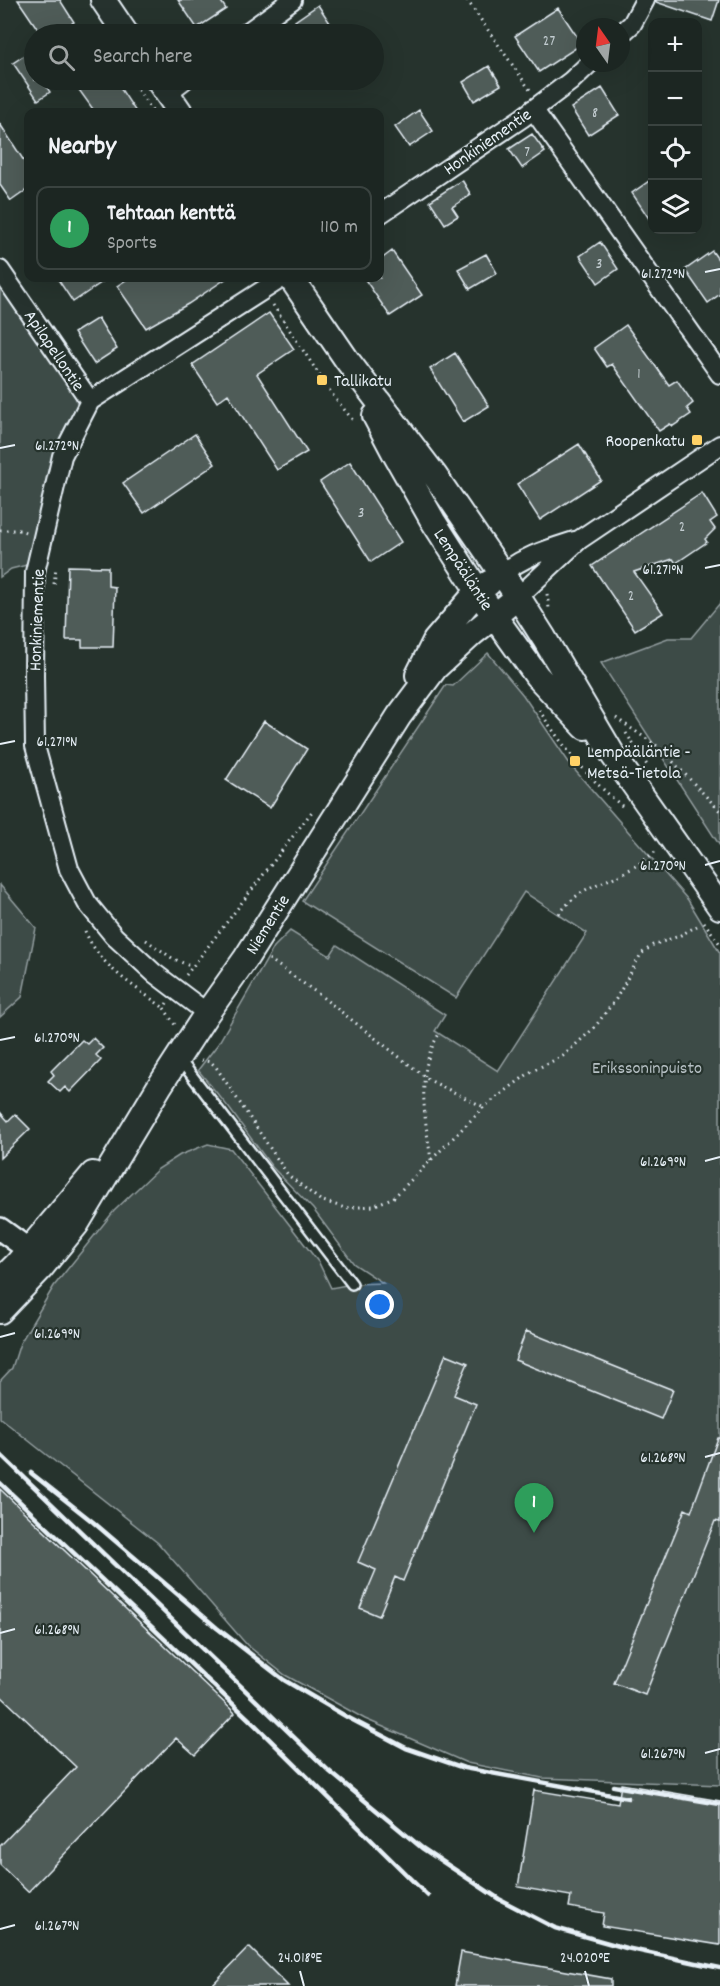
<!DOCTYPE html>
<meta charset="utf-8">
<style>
body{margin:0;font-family:Dekko,sans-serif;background:#252e2a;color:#f1f3f6}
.controls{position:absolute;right:18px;top:18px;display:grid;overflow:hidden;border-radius:12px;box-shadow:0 6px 24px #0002}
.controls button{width:54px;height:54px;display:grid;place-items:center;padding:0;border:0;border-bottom:2px solid #3a4340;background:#1c2622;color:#f1f3f6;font:30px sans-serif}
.compass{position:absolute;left:576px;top:18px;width:54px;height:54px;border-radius:50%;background:#1c2622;box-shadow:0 6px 24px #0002;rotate:346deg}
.you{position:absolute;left:380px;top:1305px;width:21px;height:21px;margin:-15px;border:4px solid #fff;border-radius:50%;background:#1a73e8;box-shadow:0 0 0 9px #1a73e833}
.badge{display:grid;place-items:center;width:39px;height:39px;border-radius:50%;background:#2563eb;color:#fff;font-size:20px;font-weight:700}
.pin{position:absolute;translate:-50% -50px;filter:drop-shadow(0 2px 3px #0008)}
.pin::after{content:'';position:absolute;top:32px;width:21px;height:18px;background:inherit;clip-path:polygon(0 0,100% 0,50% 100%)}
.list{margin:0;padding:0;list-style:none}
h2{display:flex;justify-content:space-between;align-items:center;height:78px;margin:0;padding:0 24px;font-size:26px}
h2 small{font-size:20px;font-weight:400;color:#a0a5a5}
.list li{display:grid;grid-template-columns:39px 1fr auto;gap:18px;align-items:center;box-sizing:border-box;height:84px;margin:0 12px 12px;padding:0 12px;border:2px solid #3a4340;border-radius:12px}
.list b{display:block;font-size:22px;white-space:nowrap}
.list p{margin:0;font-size:20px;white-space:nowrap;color:#a0a5a5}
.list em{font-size:20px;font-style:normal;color:#a0a5a5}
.icon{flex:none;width:33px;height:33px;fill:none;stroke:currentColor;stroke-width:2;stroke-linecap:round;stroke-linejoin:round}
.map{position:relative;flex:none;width:720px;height:1986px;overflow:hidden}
.search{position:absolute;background:#1c2622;box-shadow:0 6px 24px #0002;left:24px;top:24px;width:360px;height:66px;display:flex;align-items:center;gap:15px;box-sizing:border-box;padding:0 21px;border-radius:33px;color:#a0a5a5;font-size:22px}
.panel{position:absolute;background:#1c2622;box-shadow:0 6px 24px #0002;left:24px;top:108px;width:360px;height:174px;border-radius:12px}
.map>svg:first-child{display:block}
.green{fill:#3e4b47;stroke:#939ea0;stroke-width:1.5}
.building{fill:#505c59;stroke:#e8f1f8;stroke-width:1.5}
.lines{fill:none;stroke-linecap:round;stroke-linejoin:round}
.service-casing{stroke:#e8f1f8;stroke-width:14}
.minor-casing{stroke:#e8f1f8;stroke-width:22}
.tertiary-casing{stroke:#e8f1f8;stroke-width:26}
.secondary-casing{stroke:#e8f1f8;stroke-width:28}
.path{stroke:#e8f1f8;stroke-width:3;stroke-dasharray:1.5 4.5;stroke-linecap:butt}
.service{stroke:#26332d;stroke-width:9}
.minor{stroke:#26332d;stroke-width:18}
.tertiary{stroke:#26332d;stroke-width:21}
.secondary{stroke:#26332d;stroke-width:24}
.rail{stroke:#e8f1f8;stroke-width:4.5}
.ticks{fill:none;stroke:#e8f1f8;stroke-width:2}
.poi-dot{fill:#ffd166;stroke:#26332d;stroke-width:2}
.labels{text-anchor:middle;stroke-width:4.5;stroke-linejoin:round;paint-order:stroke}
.number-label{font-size:15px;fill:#c2ccd0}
.street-label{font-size:18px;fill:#e8f1f8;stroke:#26332d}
.poi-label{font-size:18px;fill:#e8f1f8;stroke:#26332d;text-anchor:start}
.park-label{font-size:18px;fill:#b5bfc3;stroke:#26332d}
.ticks-label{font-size:15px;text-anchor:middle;fill:#e8f1f8;stroke:#26332d;stroke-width:4.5;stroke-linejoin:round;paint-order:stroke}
</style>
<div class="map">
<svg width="720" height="1986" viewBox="0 0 720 1986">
<rect width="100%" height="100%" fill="#26332d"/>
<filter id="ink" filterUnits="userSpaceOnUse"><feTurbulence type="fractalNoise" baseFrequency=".0167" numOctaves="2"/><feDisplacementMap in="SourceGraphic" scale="12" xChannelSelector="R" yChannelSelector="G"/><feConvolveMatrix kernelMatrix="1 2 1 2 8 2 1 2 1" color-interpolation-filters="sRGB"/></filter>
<g filter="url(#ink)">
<!-- green -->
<path class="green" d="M0,285L75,392L77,404L35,563L11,569L0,577Z
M720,603V846L601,663L668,638H691Z
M488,653L523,695L572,767L688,900L720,953V1785L542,1778L467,1763L365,1719L285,1675L247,1645L158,1543L0,1418V1381L12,1368L20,1343L54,1286L114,1211L158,1169L180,1155L208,1144L231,1149L319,1263L331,1288L352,1284L383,1283L354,1264L313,1209L272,1167L229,1108L198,1070L218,1044L274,947L290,931L330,956L337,945L445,1015L435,1031L498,1071L587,933L524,892L456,998L302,901L446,685L453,686Z
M0,885L36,928L22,997L0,1017Z"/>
<!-- building -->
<path class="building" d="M18,0H60L74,22L55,34H41Z
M178,0H220L226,9L197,28Z
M656,0H719L712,21L656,2Z
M318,5L330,23L323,27L328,34H304L295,21Z
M558,8L582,44L539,72L515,36Z
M25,55L34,69V80H42L50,92L38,100L13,63Z
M489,66L501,85L474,101L463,82Z
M72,80H115L136,112H95Z
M602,88L619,115L588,135L571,108Z
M419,110L433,131L409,147L395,127Z
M0,124L28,167V189L11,201L0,185Z
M532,134L545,152L522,168L509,149Z
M652,179V223L632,193Z
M462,180L471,195L452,207L458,216L445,224L430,201Z
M600,242L618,269L598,283L580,256Z
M392,251L422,295L390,316L364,278H380V260Z
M712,251L720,262V294L708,303L685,270Z
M486,254L497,273L470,289L458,269Z
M57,278H108L73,302Z
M129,278H227L188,304L146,328L117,286Z
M269,313L294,349L257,374L307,452L277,470L228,394L217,402L192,365Z
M98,318L117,349L94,364L74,333Z
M626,325L669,385L677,380L693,403L687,408L691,414L673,426L670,424L659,431L612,364L607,367L594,348Z
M455,353L489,406L463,422L430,369Z
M195,434L215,464L144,513L123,483Z
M579,444L601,480L540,520L517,484Z
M350,462L401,542L371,562L320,482Z
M702,493L717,517L710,522L715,529L705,539L707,542L676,563L673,559L634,572L663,613L635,630L592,566Z
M68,566L108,567V586L115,587L113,647H82V640H66Z
M264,721L307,749L270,808L226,780Z
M93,1038L103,1048L96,1055L101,1060L70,1092L65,1087L60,1092L48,1081L54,1075L51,1071L82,1040L87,1044Z
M0,1112L8,1121L15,1114L30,1129L0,1158Z
M526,1331L673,1390L661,1419L515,1360Z
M446,1354L468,1363L454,1395L476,1404L403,1581L395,1577L379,1616L360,1608L376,1570L358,1562Z
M718,1438H720V1522L715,1521L645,1695L614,1683L685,1509L691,1512Z
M0,1489L235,1713L195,1755L176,1738L28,1892L0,1865V1846L76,1767L0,1695Z
M621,1784L720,1801V1945L602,1926L604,1913L569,1907L571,1896L518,1887L534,1790L618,1804Z
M249,1947L288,1986H211Z
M461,1952L611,1979V1986H455Z"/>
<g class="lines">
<!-- service casing -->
<g class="service-casing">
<path id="service" d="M180,1060L352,1284"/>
</g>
<!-- minor casing -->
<g class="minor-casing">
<path id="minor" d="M245,34L292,0
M621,34L632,24L645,0
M167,93L184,80
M533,109L720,374
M380,214L522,118L571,81L590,63
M0,270L90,401
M501,574C525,556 546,550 574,541
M518,597L579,540L720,445
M207,1013L154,973L114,936L87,903L69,869L35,746L34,675L35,572L62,456L90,401L282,278"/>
</g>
<!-- tertiary casing -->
<g class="tertiary-casing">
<path id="tertiary" d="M0,1229L29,1250L40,1260"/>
</g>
<!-- secondary casing -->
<g class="secondary-casing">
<path id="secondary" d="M103,0L126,34
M158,80L180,112
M291,278L347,360L435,476L518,597L544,638L613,755L720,907
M375,416L395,454L433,521L494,616L537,676L585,727
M418,675L435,641L478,591L489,583
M0,1281L17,1264L93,1174
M0,1311L41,1268L76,1225L159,1087L207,1013L246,958L399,716L435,668L473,633L518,597"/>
</g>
<!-- path -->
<path class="path" d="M467,0L530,90
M131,80L153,112
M273,305L332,394L355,423
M0,530H20L28,533
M54,584L56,567
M547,594L549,608
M539,710C565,749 586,776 622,806
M616,718L660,748L720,811
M626,733L647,765
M559,914C582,885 596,887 627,871C637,866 646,858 655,852
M704,922L720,944
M85,931C100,967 134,986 164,1008
M146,940L172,958L192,967
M269,959L317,993L429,1080L484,1107
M186,975L314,809
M167,1003L164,1008L175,1025
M201,1060L211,1062L216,1067L288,1175L320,1200L345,1208L373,1206L394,1197L484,1107L532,1071L563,1056L594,1028L616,999L641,954L653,945L679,936L697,926
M431,1160C425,1117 415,1072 439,1034"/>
<!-- service -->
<use href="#service" class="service"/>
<!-- minor -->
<use href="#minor" class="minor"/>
<!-- tertiary -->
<use href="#tertiary" class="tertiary"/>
<!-- secondary -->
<use href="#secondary" class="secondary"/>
<!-- rail -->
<path class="rail" d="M0,1454L329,1771L422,1848L499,1899L555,1928L626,1948L720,1968
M31,1473L93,1522L217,1628L284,1680L347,1717L406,1748L464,1768L628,1798
M0,1483L253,1723L428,1896
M614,1786L720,1804"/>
</g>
</g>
<!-- ticks -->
<path class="ticks" d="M705,272L720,269M0,448L15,445M705,568L720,565M0,744L15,741M705,865L720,861M0,1040L15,1037M705,1161L720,1157M0,1337L15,1333M705,1457L720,1453M0,1633L15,1629M705,1753L720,1749M0,1929L15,1925M300,1971L304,1986M585,1971L589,1986"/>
<!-- markers -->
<g class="poi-dot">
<rect x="316" y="374" width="12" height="12" rx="3"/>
<rect x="691" y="434" width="12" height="12" rx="3"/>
<rect x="569" y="755" width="12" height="12" rx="3"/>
</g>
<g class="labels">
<!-- number labels -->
<g class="number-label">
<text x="549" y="45">27</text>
<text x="595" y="117">8</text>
<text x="527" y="156">7</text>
<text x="599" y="268">3</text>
<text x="639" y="378">1</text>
<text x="361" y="517">3</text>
<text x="682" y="531">2</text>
<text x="631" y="600">2</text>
</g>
<!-- street labels -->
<g class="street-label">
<text transform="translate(487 141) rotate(-35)" y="6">Honkiniementie</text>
<text transform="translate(55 350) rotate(56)" y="6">Apilapellontie</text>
<text transform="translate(464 569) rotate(57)" y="6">Lempääläntie</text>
<text transform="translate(36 620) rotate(-88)" y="6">Honkiniementie</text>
<text transform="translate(267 924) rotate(-58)" y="6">Niementie</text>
</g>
<!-- poi labels -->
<g class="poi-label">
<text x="334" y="386">Tallikatu</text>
<text x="685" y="446" text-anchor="end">Roopenkatu</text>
<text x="587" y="757">Lempääläntie -<tspan x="587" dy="21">Metsä-Tietola</tspan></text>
</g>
<!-- park labels -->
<g class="park-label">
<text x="647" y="1073">Erikssoninpuisto</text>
</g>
</g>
<g class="ticks-label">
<text x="663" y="278">61.272°N</text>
<text x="57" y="450">61.272°N</text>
<text x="663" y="574">61.271°N</text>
<text x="57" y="746">61.271°N</text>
<text x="663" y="870">61.270°N</text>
<text x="57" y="1042">61.270°N</text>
<text x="663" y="1166">61.269°N</text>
<text x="57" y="1338">61.269°N</text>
<text x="663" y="1462">61.268°N</text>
<text x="57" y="1634">61.268°N</text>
<text x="663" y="1758">61.267°N</text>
<text x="57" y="1930">61.267°N</text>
<text x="300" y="1962">24.018°E</text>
<text x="585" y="1962">24.020°E</text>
</g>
</svg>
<div class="controls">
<button>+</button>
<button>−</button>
<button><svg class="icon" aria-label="locate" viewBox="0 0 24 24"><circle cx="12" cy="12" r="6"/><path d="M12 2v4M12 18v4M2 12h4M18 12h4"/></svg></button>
<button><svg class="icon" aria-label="layers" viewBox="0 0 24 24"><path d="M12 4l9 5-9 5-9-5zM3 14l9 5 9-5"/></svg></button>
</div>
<svg class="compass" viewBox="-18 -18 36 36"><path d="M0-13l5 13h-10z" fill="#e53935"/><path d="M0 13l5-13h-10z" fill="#a0a5a5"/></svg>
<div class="you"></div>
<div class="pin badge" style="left:534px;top:1533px;background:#2e9e5b">1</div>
<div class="search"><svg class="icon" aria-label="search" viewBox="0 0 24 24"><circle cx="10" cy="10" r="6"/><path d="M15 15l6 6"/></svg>Search here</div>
<section class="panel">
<h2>Nearby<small></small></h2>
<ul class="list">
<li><span class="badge" style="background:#2e9e5b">1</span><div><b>Tehtaan kenttä</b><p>Sports</p></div><em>110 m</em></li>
</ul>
</section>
</div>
